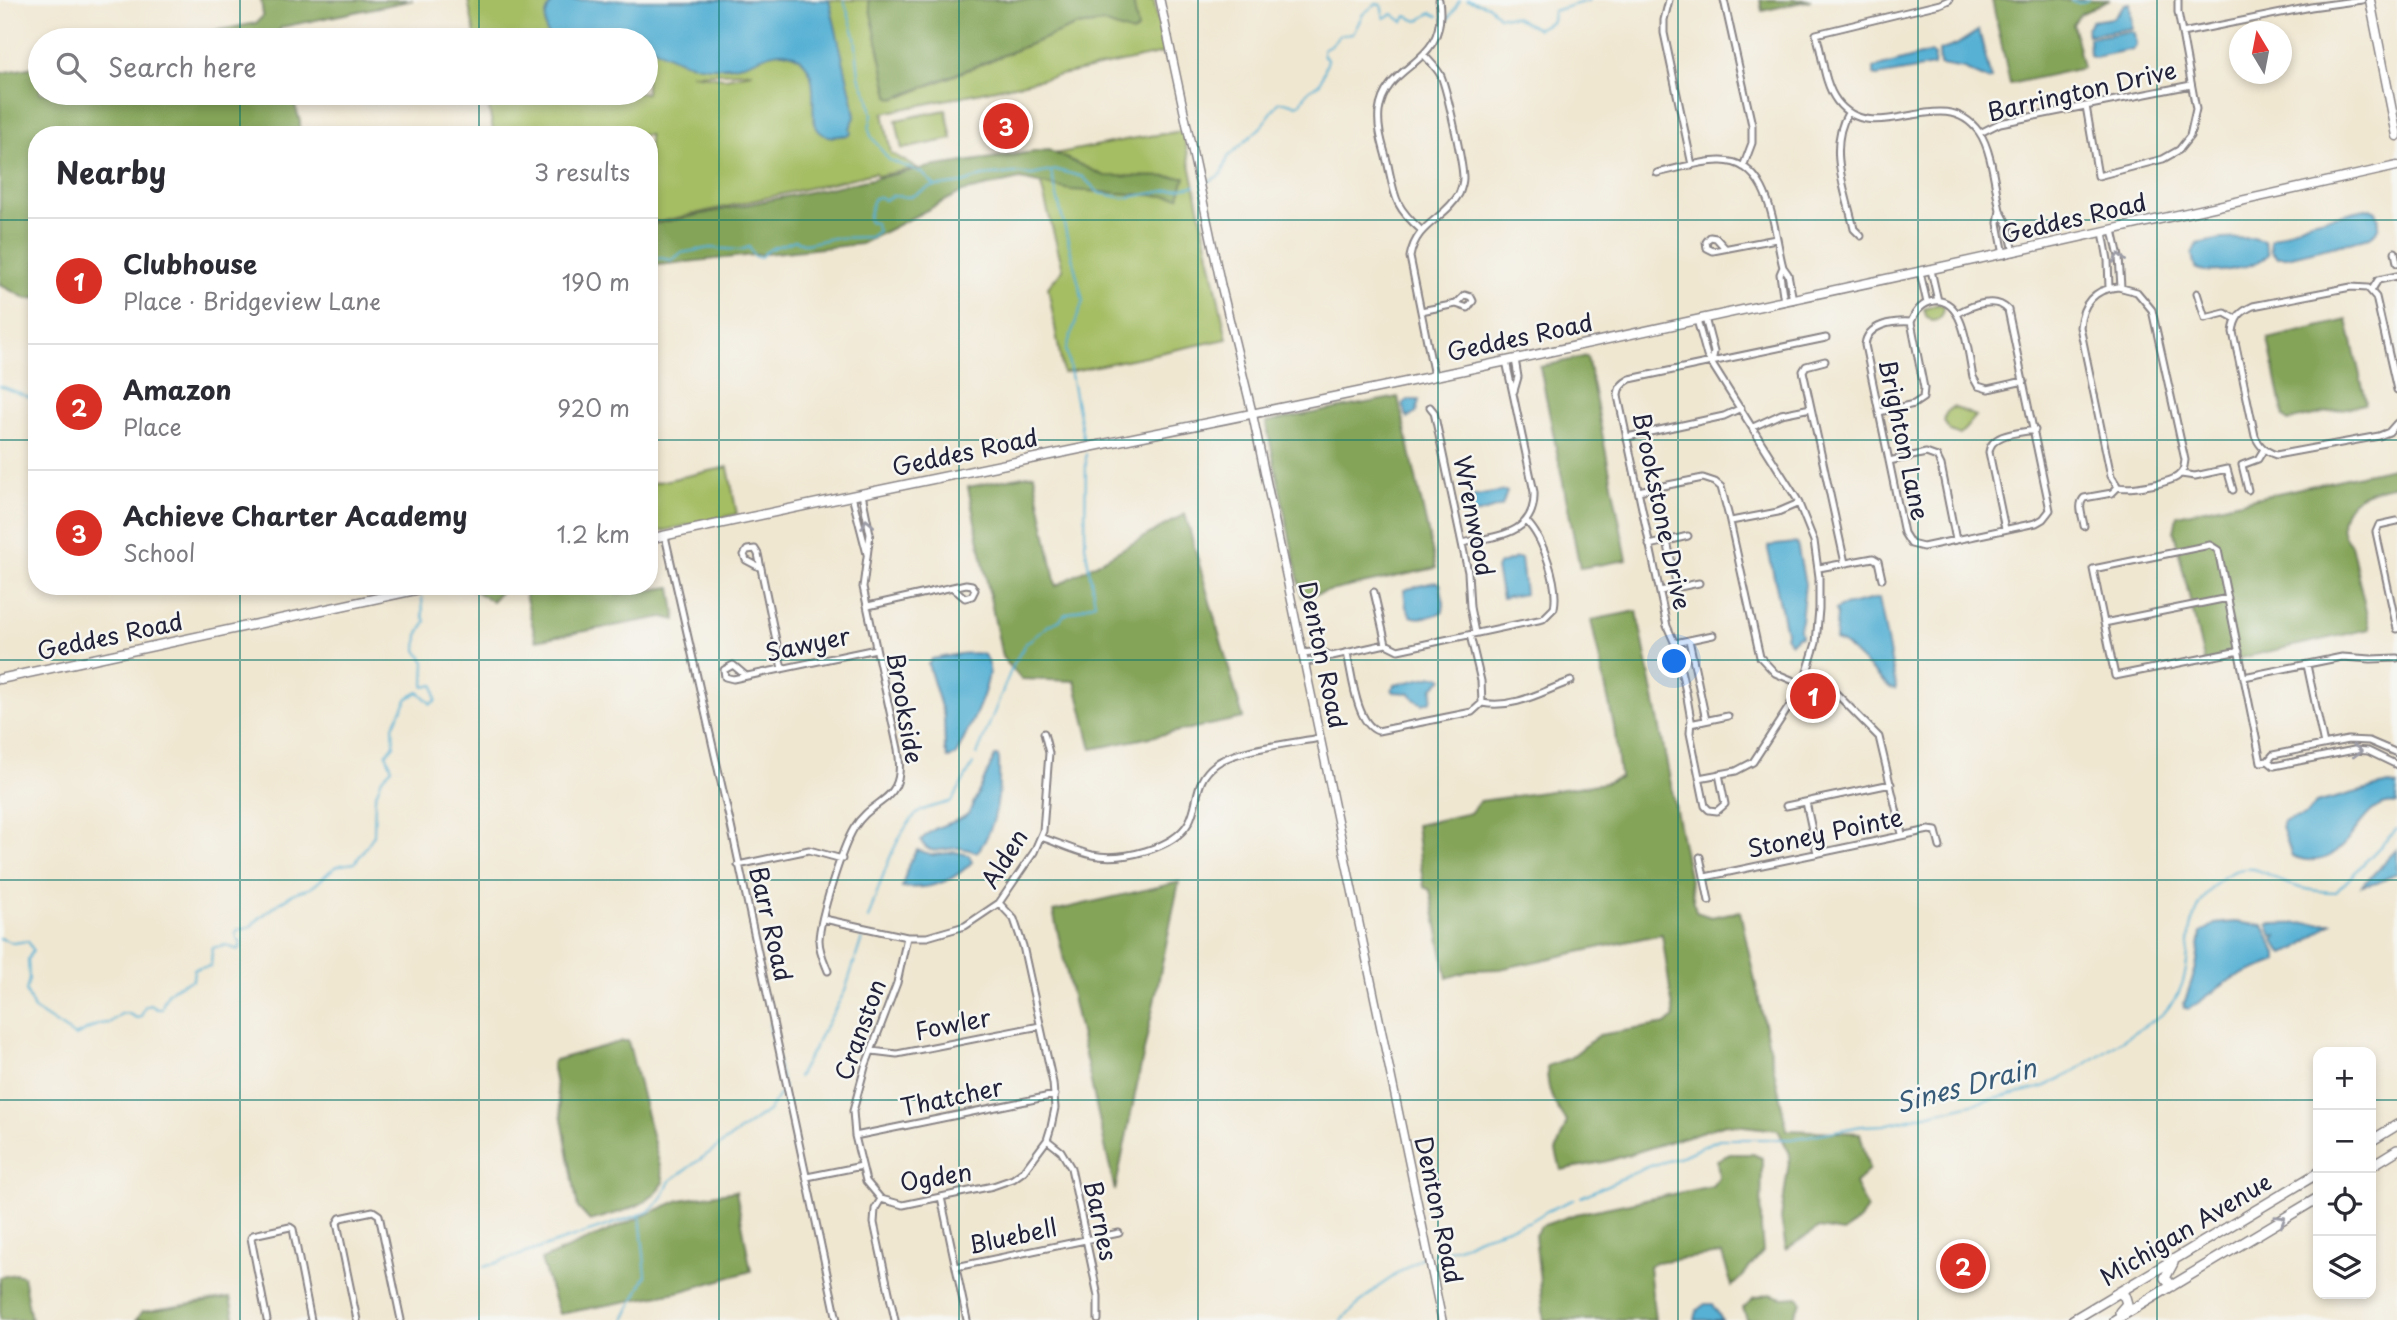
<!DOCTYPE html>
<meta charset="utf-8">
<style>
body{margin:0;font-family:"Playpen Sans",sans-serif;background:#f2f2f3;color:#2b2b33}
.controls{position:absolute;right:21px;bottom:21px;display:grid;overflow:hidden;border-radius:14px;box-shadow:0 4px 10px #0003}
.controls button{width:63px;height:63px;display:grid;place-items:center;padding:0;border:0;border-bottom:2px solid #e1e1e2;background:#fff;color:#2b2b33;font:35px sans-serif}
.compass{position:absolute;left:2229px;top:21px;width:63px;height:63px;border-radius:50%;background:#fff;box-shadow:0 4px 10px #0003;rotate:350deg}
.you{position:absolute;left:1675px;top:662px;width:24px;height:24px;margin:-18px;border:5px solid #fff;border-radius:50%;background:#1a73e8;box-shadow:0 0 0 10px #1a73e833}
.badge{display:grid;place-items:center;width:46px;height:46px;border-radius:50%;background:#d93025;color:#fff;font-size:23px;font-weight:700}
.pin{position:absolute;translate:-50% -50%;border:4px solid #fff;box-shadow:0 2px 7px #0006}
.list{margin:0;padding:0;list-style:none}
h2{display:flex;justify-content:space-between;align-items:center;height:91px;margin:0;padding:0 28px;font-size:30px}
h2 small{font-size:23px;font-weight:400;color:#7c7c81}
.list li{display:grid;grid-template-columns:46px 1fr auto;gap:21px;align-items:center;box-sizing:border-box;height:126px;padding:0 28px;border-top:2px solid #e1e1e2}
.list b{display:block;font-size:26px;white-space:nowrap}
.list p{margin:0;font-size:23px;white-space:nowrap;color:#7c7c81}
.list em{font-size:23px;font-style:normal;color:#7c7c81}
.icon{flex:none;width:38px;height:38px;fill:none;stroke:currentColor;stroke-width:2;stroke-linecap:round;stroke-linejoin:round}
.map{position:relative;flex:none;width:2397px;height:1320px;overflow:hidden}
.search{position:absolute;background:#fff;box-shadow:0 4px 10px #0003;left:28px;top:28px;width:630px;height:77px;display:flex;align-items:center;gap:18px;box-sizing:border-box;padding:0 24px;border-radius:38px;color:#7c7c81;font-size:26px}
.panel{position:absolute;background:#fff;box-shadow:0 4px 10px #0003;left:28px;top:126px;width:630px;height:469px;border-radius:28px}
.map>svg:first-child{display:block}
.green{fill:#a5bd63;stroke:#64704f;stroke-width:2;fill-rule:evenodd}
.forest{fill:#84a459;stroke:#53634a;stroke-width:2}
.water{fill:#56b1d4;stroke:#3c6a88;stroke-width:2}
.lines{fill:none;stroke-linecap:round;stroke-linejoin:round}
.stream{stroke:#56b1d4;stroke-width:2}
.minor-casing{stroke:#898486;stroke-width:9}
.tertiary-casing{stroke:#898486;stroke-width:10}
.secondary-casing{stroke:#898486;stroke-width:11}
.primary-casing{stroke:#898486;stroke-width:12}
.minor{stroke:#fff;stroke-width:5}
.tertiary{stroke:#fff;stroke-width:7}
.secondary{stroke:#fff;stroke-width:8}
.primary{stroke:#fff;stroke-width:9}
.oneway{stroke:#9c9ca7}
.grid{fill:none;stroke:#0f766e;stroke-width:2;stroke-opacity:0.55}
.labels{text-anchor:middle;stroke-width:5;stroke-linejoin:round;paint-order:stroke}
.street-label{font-size:24px;fill:#22223b;stroke:#f6f6f2}
.water-label{font-size:26px;font-style:italic;fill:#375b78;stroke:#f6f6f2}
</style>
<div class="map">
<svg width="2397" height="1320" viewBox="0 0 2397 1320">
<rect width="100%" height="100%" fill="#f6f6f2"/>
<filter id="ink" filterUnits="userSpaceOnUse"><feTurbulence type="fractalNoise" baseFrequency=".0143" numOctaves="2"/><feDisplacementMap in="SourceGraphic" scale="14" xChannelSelector="R" yChannelSelector="G"/><feConvolveMatrix kernelMatrix="1 2 1 2 8 2 1 2 1" color-interpolation-filters="sRGB"/></filter>
<filter id="wash" filterUnits="userSpaceOnUse"><feTurbulence type="fractalNoise" baseFrequency=".00686" numOctaves="4" result="noise"/><feDisplacementMap in="SourceGraphic" scale="28" xChannelSelector="R" yChannelSelector="G"/><feGaussianBlur stdDeviation="1.57" result="paint"/><feColorMatrix in="noise" values="0 0 0 0 0 0 0 0 0 0 0 0 0 0 0 0 0 1.4 0 .05"/><feComposite in="paint" operator="in"/></filter>
<g filter="url(#wash)">
<rect width="100%" height="100%" fill="#f0e7d1"/>
<!-- green -->
<path class="green" d="M468,0H870L902,97L1075,26L1103,23L1130,0H1154L1164,53L883,113L891,153L917,168L877,176L875,173L659,222L655,221L656,223L649,225V135H494L486,93H646V40H476ZM752,73L725,78L690,74L752,72Z
M946,110L952,139L902,149L896,120Z
M1183,131L1227,339L1063,373L1048,287L1063,269L1034,158L1130,139Z
M1938,304L1944,305C1944,314 1941,320 1932,321L1926,316L1924,309Z
M1953,407L1976,416L1960,435L1950,431L1944,422L1946,413Z
M728,467L737,514L649,534V484Z"/>
<!-- forest -->
<path class="forest" d="M261,0H413L282,27L277,33L278,40H170L256,23L263,16Z
M868,0H1133L1138,30L1132,33L1103,23L1075,26L894,99L889,96Z
M1760,0H1811L1762,11Z
M1992,0H2110L2080,14L2073,24L2083,68L2010,84Z
M40,66V93H291L300,121V135H37V298L27,299L0,285V73Z
M1048,150L1105,176L1185,177L1179,197L1071,190L1020,179L962,192L861,244L649,266V225L930,167Z
M2347,320L2366,401L2365,404L2288,421L2284,417L2268,339Z
M1587,356L1627,560L1580,568L1540,367Z
M1398,397L1436,568L1302,597L1266,422Z
M2397,467V485C2386,487 2369,491 2359,497C2341,508 2336,530 2351,544L2370,629L2218,663L2205,664L2174,532L2177,515Z
M1034,474L1056,586L1185,514L1243,718L1092,749L1075,681L1021,679L1002,657L968,487Z
M475,586H506L492,601L469,588Z
M523,586H609L618,595L671,587L676,620L663,617L536,640Z
M1637,611L1696,912L1711,917L1740,911L1787,1130L1860,1133L1869,1169L1855,1184L1867,1208L1860,1220L1843,1232L1819,1228L1786,1249L1781,1219L1790,1154L1778,1130L1726,1124L1608,1161L1561,1170L1556,1151L1567,1122C1552,1102 1547,1092 1547,1066L1570,1058L1599,1035L1666,1024L1674,1017L1662,934L1500,969L1472,970L1447,978L1430,890L1424,887C1420,866 1419,846 1416,825L1470,813L1480,801L1605,783L1620,777L1614,726L1591,620Z
M1179,882L1115,1191L1053,911Z
M623,1041H628L664,1182C648,1209 618,1212 590,1221L578,1208L552,1063L555,1060Z
M1730,1154H1753L1762,1158L1761,1228L1763,1252C1752,1263 1744,1277 1732,1286L1722,1254L1655,1262L1649,1267L1655,1320H1544L1535,1235L1541,1226L1576,1214L1712,1186L1719,1177L1717,1160Z
M736,1191L751,1271L682,1291L559,1314L541,1260L680,1200Z
M16,1274L23,1276L31,1320H0V1277Z
M1770,1294L1783,1298L1798,1297L1801,1302L1791,1320H1747L1743,1308L1754,1298Z
M230,1298L235,1320H136L142,1312Z"/>
<!-- water -->
<path class="water" d="M555,0H829L852,98L855,117L850,128L851,133L849,135C842,135 836,138 828,136C797,129 831,73 794,55C777,46 759,60 743,64C708,73 674,62 646,43V40L622,31L608,30H598L577,40H552C541,31 544,9 555,0Z
M2130,3L2132,28L2088,35L2087,28L2092,21L2113,18L2125,4Z
M1979,30L1991,79L1988,80L1964,69L1940,65L1939,51L1956,45Z
M2131,31L2134,33L2136,45L2133,49L2095,57L2090,55L2089,38Z
M1931,52L1935,55L1934,66L1877,76L1874,75V68Z
M2370,208L2376,211C2381,222 2380,231 2370,237L2287,257H2277L2271,251L2270,240L2307,222Z
M2253,238L2264,241L2268,254C2261,267 2207,277 2195,268L2192,254L2197,244L2221,239Z
M1408,400H1419L1416,413L1407,418L1403,405Z
M1504,491L1507,492L1502,506L1476,514L1465,511L1467,500L1471,497Z
M1795,543L1797,544L1805,584L1800,630L1801,636L1797,637L1791,643L1785,636L1786,632L1768,549V546Z
M1516,558H1521L1525,594L1502,598L1496,569L1498,565Z
M1434,582L1440,583L1444,603L1443,611C1436,616 1420,620 1411,616L1406,607L1404,590Z
M1879,598L1896,687L1895,689L1890,688L1843,643L1835,640L1837,615L1835,610L1840,607Z
M960,654C966,654 976,652 982,654C1005,664 965,736 958,751L955,756L948,758L945,750L944,717L928,664L932,659Z
M1433,676H1441L1443,679L1433,688L1431,701L1423,704L1414,699L1410,693L1393,692L1392,689L1394,685Z
M995,756H998L999,760C1000,792 998,823 979,850L976,852C970,850 964,848 958,848C944,848 929,857 921,841C936,821 954,827 969,813Z
M2388,784L2397,786V804C2353,796 2353,880 2292,856L2282,827L2284,821L2306,815L2316,803Z
M2397,849V873L2377,883L2362,886Z
M917,850L933,855L956,852L969,855L972,862C953,882 930,890 902,887L909,863Z
M2235,922L2263,926L2277,953V961L2233,978L2189,1009L2185,1008L2184,1004L2196,968L2201,933L2215,924Z
M2331,923L2297,949L2283,954L2274,940L2277,936H2272L2268,926L2271,924Z
M1705,1304H1713L1722,1320H1695L1697,1310Z"/>
<g class="lines">
<!-- stream -->
<path class="stream" d="M844,0L855,36L859,76L869,98L872,115L869,129L871,136L889,160L922,173L935,186
M1467,0L1489,6L1499,16L1515,17L1537,29L1552,21L1553,11L1590,0
M2071,0L2079,3L2088,0
M1443,19L1449,18L1460,0
M1051,172L1083,301L1066,349L1084,442
M1204,184L1222,174L1228,157L1261,127L1279,102C1287,100 1294,108 1301,103L1307,92L1320,83L1328,60L1323,55V49L1332,44L1340,35L1353,34L1363,14L1376,4L1381,5L1384,18L1393,14L1403,22L1406,16L1418,21L1431,13L1438,16
M649,260L660,258L672,260L681,253L710,248L741,250L749,247L754,256L760,258C770,245 781,247 795,240L806,244L833,238L870,237L878,231L875,223L870,222L868,218L874,198L880,197L884,200L892,196L910,197L930,187L963,183L982,176L1015,173L1032,175L1057,170L1083,177L1099,193L1124,198L1195,186
M0,386L37,400
M977,755L1013,665L1026,643L1049,625L1060,620L1064,615L1095,603L1085,545L1086,454
M868,919C877,893 897,825 921,811C931,806 942,805 952,801L973,764
M0,938L13,943L28,941L33,950L28,959L29,979L26,991L34,1009L75,1036L99,1024L109,1023L121,1014L127,1013L137,1018L141,1017L145,1007L151,1005L157,1009H162C164,991 178,984 193,980L194,969L211,966L212,948L225,945L238,950L241,943L235,935L236,931L252,926C256,919 288,896 297,892C302,889 307,891 312,887C322,881 327,871 338,866C343,864 349,864 355,863L374,835L375,797L382,778L392,768L386,754L394,745L393,726L408,698L419,692L431,704L436,700L434,685L424,687L425,662L417,650L418,635L426,621L423,616L422,597
M769,1023L783,1087
M798,1077L845,991L862,938
M1581,1197L1647,1167L1678,1158L1719,1139H1792L1861,1126L1884,1125L2043,1087L2070,1074L2163,1014C2169,1007 2175,1000 2179,992C2189,971 2187,950 2191,928C2197,901 2222,865 2253,869C2266,871 2276,880 2288,884C2302,889 2321,892 2336,892L2397,829
M1433,1255L1467,1244L1482,1236L1531,1221L1547,1211L1575,1199
M484,1267L648,1212L661,1200L670,1181L769,1110L784,1087
M624,1320L646,1275L640,1215
M1341,1320L1378,1287L1422,1257"/>
</g>
</g>
<g filter="url(#ink)">
<g class="lines">
<!-- minor casing -->
<g class="minor-casing">
<path id="minor" d="M1669,0L1664,20V33L1692,165
M1724,0L1752,125V143L1743,167
M1949,0L1940,4L1816,34C1823,55 1823,82 1837,101C1875,151 1942,80 1979,132C1992,150 1995,188 2000,210
M2182,33L2311,7L2362,0
M1424,55C1430,62 1437,68 1441,76C1447,90 1463,163 1463,178C1463,184 1461,189 1459,194C1444,220 1416,223 1410,257L1434,376
M2086,106L2098,176L2163,159L2179,150L2190,136L2196,109L2178,12V0
M1848,113C1827,148 1846,192 1854,229L1861,236
M1980,133L2000,123L2191,85
M1657,173C1677,169 1699,161 1720,161C1772,160 1773,230 1783,267
M1421,230C1395,207 1395,198 1388,165C1384,148 1377,130 1379,112C1385,60 1449,68 1439,0
M2113,230L2119,257L2121,287
M2103,232L2108,260L2109,288
M1725,248L1716,238L1710,237L1706,242L1707,248L1713,251L1776,239
M2395,252L2397,263
M2004,255L1998,223L2000,210L2008,225L2014,252
M1931,270L1938,301
M1920,272L1927,303
M2118,287L2137,292L2152,310L2185,460C2184,467 2184,471 2178,476C2170,483 2129,490 2118,487L2111,476L2080,327C2082,304 2094,289 2118,287Z
M2371,291L2378,280L2397,276
M2197,293L2205,318L2225,313L2236,319
M1784,302L1780,274L1783,267L1788,274L1793,300
M1421,311L1456,304L1465,295L1471,297L1473,301L1468,308L1456,304
M1705,318L1714,352L1712,362
M1697,320L1707,356L1797,499L1814,541L1819,577V609L1816,643L1807,672L1794,699L1753,762L1736,771L1699,778
M1911,322C1893,321 1867,324 1865,345L1904,533L1911,544L1923,547L2036,523L2043,519L2050,510L2008,310C1996,296 1972,305 1958,313
M1825,361L1806,366L1803,371L1845,563
M2397,390L2376,297L2368,288L2351,287L2253,306C2240,312 2235,317 2233,332L2255,436C2260,447 2265,451 2276,455L2379,436L2389,432L2397,423
M1514,391L1518,377L1515,359
M1430,407L1434,412L1468,572L1470,607L1475,633
M1879,412L1914,404L1923,398L1924,388L1911,322C1915,312 1922,303 1934,301C1965,297 1968,355 1973,377L1978,386L1988,389L2024,381
M1753,427L1781,414L1811,408
M1627,437L1724,416L1741,408
M1889,461L1926,453L1937,457L1941,465L1956,540
M2181,474L2195,476L2227,469L2233,490
M2248,490L2242,465L2258,459L2264,449
M1638,491L1703,478L1715,482L1721,487L1729,517L1760,657L1775,673L1801,684
M852,496L867,554
M1731,521L1778,512L1799,503
M2397,521L2379,525L2376,532L2397,629
M2084,526C2083,517 2077,505 2084,498L2112,493L2118,487
M2005,529L1989,452C1991,433 2019,433 2035,430
M665,536L731,826L837,1320
M1667,541L1688,536
M1462,543C1495,536 1536,536 1534,492L1506,361
M1649,545L1667,541L1677,587
M761,568L746,560L744,555L747,550L755,549L758,554L782,669
M1819,568L1873,558L1878,561L1882,579
M1660,591L1699,583
M1374,592L1386,644L1398,650L1543,619L1554,608C1559,585 1543,537 1526,521
M868,606L966,584L972,585L975,590L972,596L965,598L953,588
M2104,623L2228,598
M1470,635L1481,681L1482,703
M1689,640L1706,720
M1675,643L1713,635
M2239,651L2115,676L2093,569L2210,545L2218,550C2232,621 2247,691 2261,762L2268,761L2273,755L2348,740L2369,741L2397,753
M1303,653L1320,651L1332,656L1304,663
M1347,653C1352,674 1356,724 1378,731L1472,712L1482,703C1514,709 1541,692 1571,681
M1332,656L1386,644
M2307,665L2324,745
M1807,672L1820,677L1879,737L1902,834
M746,676L733,665L724,670L725,677L733,679L876,649
M2244,677L2342,657L2371,659L2397,658
M1690,724L1728,716
M2268,761L2274,766L2354,750L2368,751L2397,765
M1719,774L1725,804L1717,811L1709,810L1705,806L1690,733L1691,720L1686,692L1675,644L1667,626L1618,396C1618,387 1623,383 1630,379L1826,338
M1806,802L1817,853
M1786,806L1891,784
M1041,837C1058,843 1075,851 1092,855C1121,861 1174,849 1189,822C1200,801 1193,781 1216,764C1236,749 1294,743 1320,738
M1700,857L1709,901
M738,865L809,850L842,859
M1705,877L1929,830L1936,831L1940,847
M824,919L907,937H927L965,926L999,903L1034,852L1043,831L1049,753L1044,733
M907,937L897,983L865,1067L853,1111L855,1136L866,1181L881,1199L903,1205L993,1186L1013,1179L1024,1171L1047,1140L1051,1127L1055,1108L1053,1083L1023,946L1014,919L999,903
M828,971C824,961 819,951 819,940C820,917 842,848 854,828C874,795 907,805 898,749L863,587L870,534L862,494
M872,1051L897,1054L1040,1026
M855,1136L1055,1095
M1047,1140L1061,1151L1071,1168L1098,1296V1320
M807,1177L862,1166
M941,1197L967,1320
M881,1199L875,1209L874,1223L895,1320
M956,1267L1119,1233
M267,1320L251,1238L253,1235L290,1227L293,1229L311,1320
M357,1320L337,1223L340,1218L373,1211L379,1215L401,1320"/>
</g>
<!-- tertiary casing -->
<g class="tertiary-casing">
<path id="tertiary" d="M1160,0L1221,285L1252,412L1442,1320"/>
</g>
<!-- secondary casing -->
<g class="secondary-casing">
<path id="secondary" d="M2370,0L2397,136
M649,539C933,477 1218,422 1502,362C1801,299 2099,233 2397,166
M0,679L434,586"/>
</g>
<!-- primary casing -->
<g class="primary-casing">
<path id="primary" d="M2371,1141L2397,1125
M2371,1166L2397,1150
M2172,1286L2165,1278L2173,1263
M2119,1292L2125,1297L2127,1304L2120,1312
M2073,1320L2318,1173
M2115,1320L2318,1198"/>
</g>
<!-- minor -->
<use href="#minor" class="minor"/>
<!-- tertiary -->
<use href="#tertiary" class="tertiary"/>
<!-- secondary -->
<use href="#secondary" class="secondary"/>
<!-- primary -->
<use href="#primary" class="primary"/>
</g>
<!-- one-way arrows -->
<defs><path id="oneway-chevron" d="M-2-3.5L2.5 0L-2 3.5" fill="none" stroke-width="1.6" stroke-linecap="round" stroke-linejoin="round" transform="scale(1.75)"/></defs>
<g class="oneway">
<use href="#oneway-chevron" transform="translate(2119 258) rotate(-98)"/>
<use href="#oneway-chevron" transform="translate(867 524) rotate(-101)"/>
<use href="#oneway-chevron" transform="translate(2357 751) rotate(2)"/>
<use href="#oneway-chevron" transform="translate(2281 1220) rotate(-31)"/>
</g>
</g>
<!-- grid -->
<path class="grid" d="M240,0V40M479,0V40M719,0V1320M959,0V1320M1198,0V1320M1438,0V1320M1678,0V1320M1918,0V1320M2157,0V1320M240,93V135M479,93V135M0,220H37M649,220H2397M0,440H37M649,440H2397M240,586V1320M479,586V1320M0,660H2397M0,880H2397M0,1100H2318M2371,1100H2397"/>
<g class="labels">
<!-- street labels -->
<g class="street-label">
<text transform="translate(2082 92) rotate(-13)" y="8">Barrington Drive</text>
<text transform="translate(2074 219) rotate(-13)" y="8">Geddes Road</text>
<text transform="translate(1520 338) rotate(-12)" y="8">Geddes Road</text>
<text transform="translate(1903 440) rotate(78)" y="8">Brighton Lane</text>
<text transform="translate(965 453) rotate(-12)" y="8">Geddes Road</text>
<text transform="translate(1661 511) rotate(78)" y="8">Brookstone Drive</text>
<text transform="translate(1473 516) rotate(79)" y="8">Wrenwood</text>
<text transform="translate(110 637) rotate(-12)" y="8">Geddes Road</text>
<text transform="translate(808 645) rotate(-12)" y="8">Sawyer</text>
<text transform="translate(1322 655) rotate(78)" y="8">Denton Road</text>
<text transform="translate(904 708) rotate(80)" y="8">Brookside</text>
<text transform="translate(1825 834) rotate(-12)" y="8">Stoney Pointe</text>
<text transform="translate(1005 859) rotate(-58)" y="8">Alden</text>
<text transform="translate(770 924) rotate(77)" y="8">Barr Road</text>
<text transform="translate(953 1025) rotate(-11)" y="8">Fowler</text>
<text transform="translate(861 1030) rotate(-70)" y="8">Cranston</text>
<text transform="translate(952 1098) rotate(-12)" y="8">Thatcher</text>
<text transform="translate(936 1178) rotate(-9)" y="8">Ogden</text>
<text transform="translate(1438 1210) rotate(78)" y="8">Denton Road</text>
<text transform="translate(1100 1221) rotate(78)" y="8">Barnes</text>
<text transform="translate(2186 1230) rotate(-31)" y="8">Michigan Avenue</text>
<text transform="translate(1013 1237) rotate(-12)" y="8">Bluebell</text>
</g>
<!-- water labels -->
<g class="water-label">
<text transform="translate(1966 1086) rotate(-15)" y="9">Sines Drain</text>
</g>
</g>
</svg>
<div class="controls">
<button>+</button>
<button>−</button>
<button><svg class="icon" aria-label="locate" viewBox="0 0 24 24"><circle cx="12" cy="12" r="6"/><path d="M12 2v4M12 18v4M2 12h4M18 12h4"/></svg></button>
<button><svg class="icon" aria-label="layers" viewBox="0 0 24 24"><path d="M12 4l9 5-9 5-9-5zM3 14l9 5 9-5"/></svg></button>
</div>
<svg class="compass" viewBox="-18 -18 36 36"><path d="M0-13l5 13h-10z" fill="#e53935"/><path d="M0 13l5-13h-10z" fill="#7c7c81"/></svg>
<div class="you"></div>
<div class="pin badge" style="left:1813px;top:696px">1</div>
<div class="pin badge" style="left:1963px;top:1266px">2</div>
<div class="pin badge" style="left:1006px;top:126px">3</div>
<div class="search"><svg class="icon" aria-label="search" viewBox="0 0 24 24"><circle cx="10" cy="10" r="6"/><path d="M15 15l6 6"/></svg>Search here</div>
<section class="panel">
<h2>Nearby<small>3 results</small></h2>
<ul class="list">
<li><span class="badge">1</span><div><b>Clubhouse</b><p>Place · Bridgeview Lane</p></div><em>190 m</em></li>
<li><span class="badge">2</span><div><b>Amazon</b><p>Place</p></div><em>920 m</em></li>
<li><span class="badge">3</span><div><b>Achieve Charter Academy</b><p>School</p></div><em>1.2 km</em></li>
</ul>
</section>
</div>
